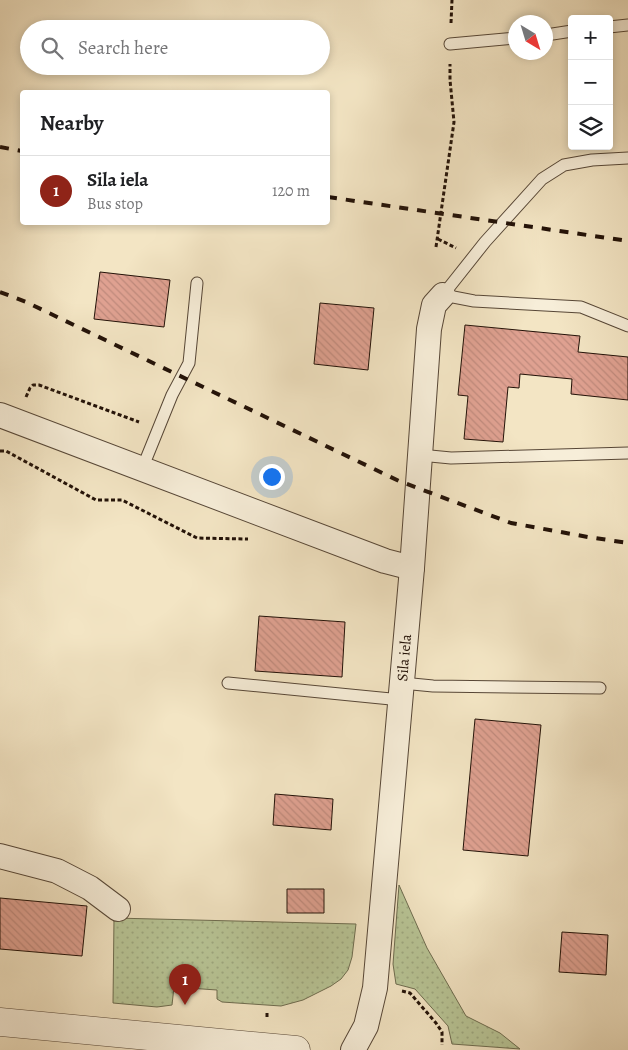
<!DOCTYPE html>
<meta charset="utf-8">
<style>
body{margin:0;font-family:Alegreya,serif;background:#f6f6f6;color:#202124}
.controls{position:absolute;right:15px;top:15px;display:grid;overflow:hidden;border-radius:5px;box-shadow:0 2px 8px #0003}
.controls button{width:45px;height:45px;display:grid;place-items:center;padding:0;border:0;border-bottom:1px solid #e0e0e0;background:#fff;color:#202124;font:25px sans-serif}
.compass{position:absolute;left:508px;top:15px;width:45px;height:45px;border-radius:50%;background:#fff;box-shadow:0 2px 8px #0003;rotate:142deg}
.you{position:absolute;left:271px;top:476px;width:18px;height:18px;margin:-12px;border:4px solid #fff;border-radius:50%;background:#1a73e8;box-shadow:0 0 0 8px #1a73e833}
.badge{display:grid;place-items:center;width:32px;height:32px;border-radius:50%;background:#8f2418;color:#fff;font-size:16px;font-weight:700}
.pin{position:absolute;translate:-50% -41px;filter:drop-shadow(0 1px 2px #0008)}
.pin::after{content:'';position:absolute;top:26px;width:18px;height:15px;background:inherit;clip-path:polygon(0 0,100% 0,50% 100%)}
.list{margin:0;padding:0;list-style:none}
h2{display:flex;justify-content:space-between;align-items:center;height:65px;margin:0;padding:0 20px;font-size:21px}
h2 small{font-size:16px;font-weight:400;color:#757577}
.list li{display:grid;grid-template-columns:32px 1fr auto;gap:15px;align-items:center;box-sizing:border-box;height:70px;padding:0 20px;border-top:1px solid #e0e0e0}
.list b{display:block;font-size:19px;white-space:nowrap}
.list p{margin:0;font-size:16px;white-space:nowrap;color:#757577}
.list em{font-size:16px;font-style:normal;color:#757577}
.icon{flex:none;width:28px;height:28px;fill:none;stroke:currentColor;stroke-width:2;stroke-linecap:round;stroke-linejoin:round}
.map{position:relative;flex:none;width:628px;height:1050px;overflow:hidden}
.search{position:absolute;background:#fff;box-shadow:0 2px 8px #0003;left:20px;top:20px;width:310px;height:55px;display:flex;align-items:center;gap:12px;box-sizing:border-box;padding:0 18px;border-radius:28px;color:#757577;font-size:19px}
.panel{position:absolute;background:#fff;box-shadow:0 2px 8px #0003;left:20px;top:90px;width:310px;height:135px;border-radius:5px}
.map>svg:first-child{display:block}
.grass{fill:url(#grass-dots);stroke:#6e6c4f}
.building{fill:url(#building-back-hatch);stroke:#231208}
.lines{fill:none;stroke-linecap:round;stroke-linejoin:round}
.service-casing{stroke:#574737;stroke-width:13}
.minor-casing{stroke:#574737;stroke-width:26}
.tertiary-casing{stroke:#574737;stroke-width:29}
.path{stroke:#231208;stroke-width:3;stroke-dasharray:4 2.5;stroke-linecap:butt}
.service{stroke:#f7eed9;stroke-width:11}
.minor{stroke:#f7eed9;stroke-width:24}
.tertiary{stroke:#f7eed9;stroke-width:28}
.rail{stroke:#231208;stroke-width:4;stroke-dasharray:9 9;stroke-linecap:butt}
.labels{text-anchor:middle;stroke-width:4;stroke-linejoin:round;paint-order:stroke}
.street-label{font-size:15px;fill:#231208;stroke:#f7eed9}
</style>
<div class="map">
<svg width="628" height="1050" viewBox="0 0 628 1050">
<defs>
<pattern id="grass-dots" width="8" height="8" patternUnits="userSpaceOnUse" patternTransform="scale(1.25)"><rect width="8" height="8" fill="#b8c596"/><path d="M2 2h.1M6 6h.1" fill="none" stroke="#9ea880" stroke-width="1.8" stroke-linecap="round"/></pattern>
<pattern id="building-back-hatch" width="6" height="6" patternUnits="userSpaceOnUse" patternTransform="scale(1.25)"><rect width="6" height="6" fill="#dfa191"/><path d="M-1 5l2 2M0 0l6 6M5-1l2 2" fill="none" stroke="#bf8a7c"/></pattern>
</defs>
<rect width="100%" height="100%" fill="#f3e5c4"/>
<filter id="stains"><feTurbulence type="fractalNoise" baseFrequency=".004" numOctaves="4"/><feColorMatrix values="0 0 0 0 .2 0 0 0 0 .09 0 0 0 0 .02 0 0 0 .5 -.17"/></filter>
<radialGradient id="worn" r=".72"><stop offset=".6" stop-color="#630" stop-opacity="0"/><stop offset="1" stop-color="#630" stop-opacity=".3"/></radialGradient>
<!-- grass -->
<path class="grass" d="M399,885L427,948L466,1016L500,1033L520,1049L452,1044L448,1026L415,989L396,984L393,964Z
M114,918L356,924L352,957L348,970L341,979L331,986L303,1000L281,1006L222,1002L217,999V990L174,987L172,1005L157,1007L113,1003Z"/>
<!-- building -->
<path class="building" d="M100,272L170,280L164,327L94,319Z
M320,303L374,308L368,370L314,364Z
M465,325L580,336L578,352L628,357V400L571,394L572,379L520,374L519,388L508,387L503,442L464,439L468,396L458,395Z
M259,616L345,622L342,677L255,671Z
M475,719L541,725L528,856L463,850Z
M275,794L333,799L331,830L273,825Z
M287,889H324V913H287Z
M0,898L87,906L82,956L0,949Z
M562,932L608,935L606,975L559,972Z"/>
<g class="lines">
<!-- service casing -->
<g class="service-casing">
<path id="service" d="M609,27L628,25
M546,35L572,31
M450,44L516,38
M628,158L592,160L564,165L542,179L485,242L443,295L474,301L581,307L628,326
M420,455L451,458L628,453
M142,469L172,395L189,363L197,283
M228,683L401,700
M402,683L433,686L600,688"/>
</g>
<!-- minor casing -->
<g class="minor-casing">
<g id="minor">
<path d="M0,415L385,561L412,568"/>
<path d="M0,856L57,871L90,888L118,909"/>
<path id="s1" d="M353,1050L366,1026L375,988L412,568L429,329L434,305L443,295"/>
</g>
</g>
<!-- tertiary casing -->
<g class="tertiary-casing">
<path id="tertiary" d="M0,1022L296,1050"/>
</g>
<!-- path -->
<path class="path" d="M451,23L452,0
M438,239L456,248
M436,247L454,122L450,80V64
M26,397L30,388L33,385H39L139,422
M0,451H6L96,500H122L197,538L248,539
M402,991L410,993L436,1023L442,1032V1045
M267,1017V1011"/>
<!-- service -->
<use href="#service" class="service"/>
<!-- minor -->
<use href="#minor" class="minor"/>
<!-- tertiary -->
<use href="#tertiary" class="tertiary"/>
<!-- rail -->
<path class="rail" d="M0,147L22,151
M328,197L628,241
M0,292L26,302L399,481L511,523L588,537L628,543"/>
</g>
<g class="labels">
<!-- street labels -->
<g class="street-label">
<text dy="5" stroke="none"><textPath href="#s1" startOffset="398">Sila iela</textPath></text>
</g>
</g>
<rect width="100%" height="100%" filter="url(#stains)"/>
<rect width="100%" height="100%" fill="url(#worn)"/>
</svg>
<div class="controls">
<button>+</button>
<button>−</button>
<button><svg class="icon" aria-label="layers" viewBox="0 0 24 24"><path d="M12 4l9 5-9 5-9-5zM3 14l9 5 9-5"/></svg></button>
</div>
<svg class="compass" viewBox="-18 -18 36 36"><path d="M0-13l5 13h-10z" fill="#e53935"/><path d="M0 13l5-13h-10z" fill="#757577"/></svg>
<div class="you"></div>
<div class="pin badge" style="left:185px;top:1005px">1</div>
<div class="search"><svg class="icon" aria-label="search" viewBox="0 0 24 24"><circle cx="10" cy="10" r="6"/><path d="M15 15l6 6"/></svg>Search here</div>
<section class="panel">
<h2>Nearby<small></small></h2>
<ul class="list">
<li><span class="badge">1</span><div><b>Sila iela</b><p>Bus stop</p></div><em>120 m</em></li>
</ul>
</section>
</div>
